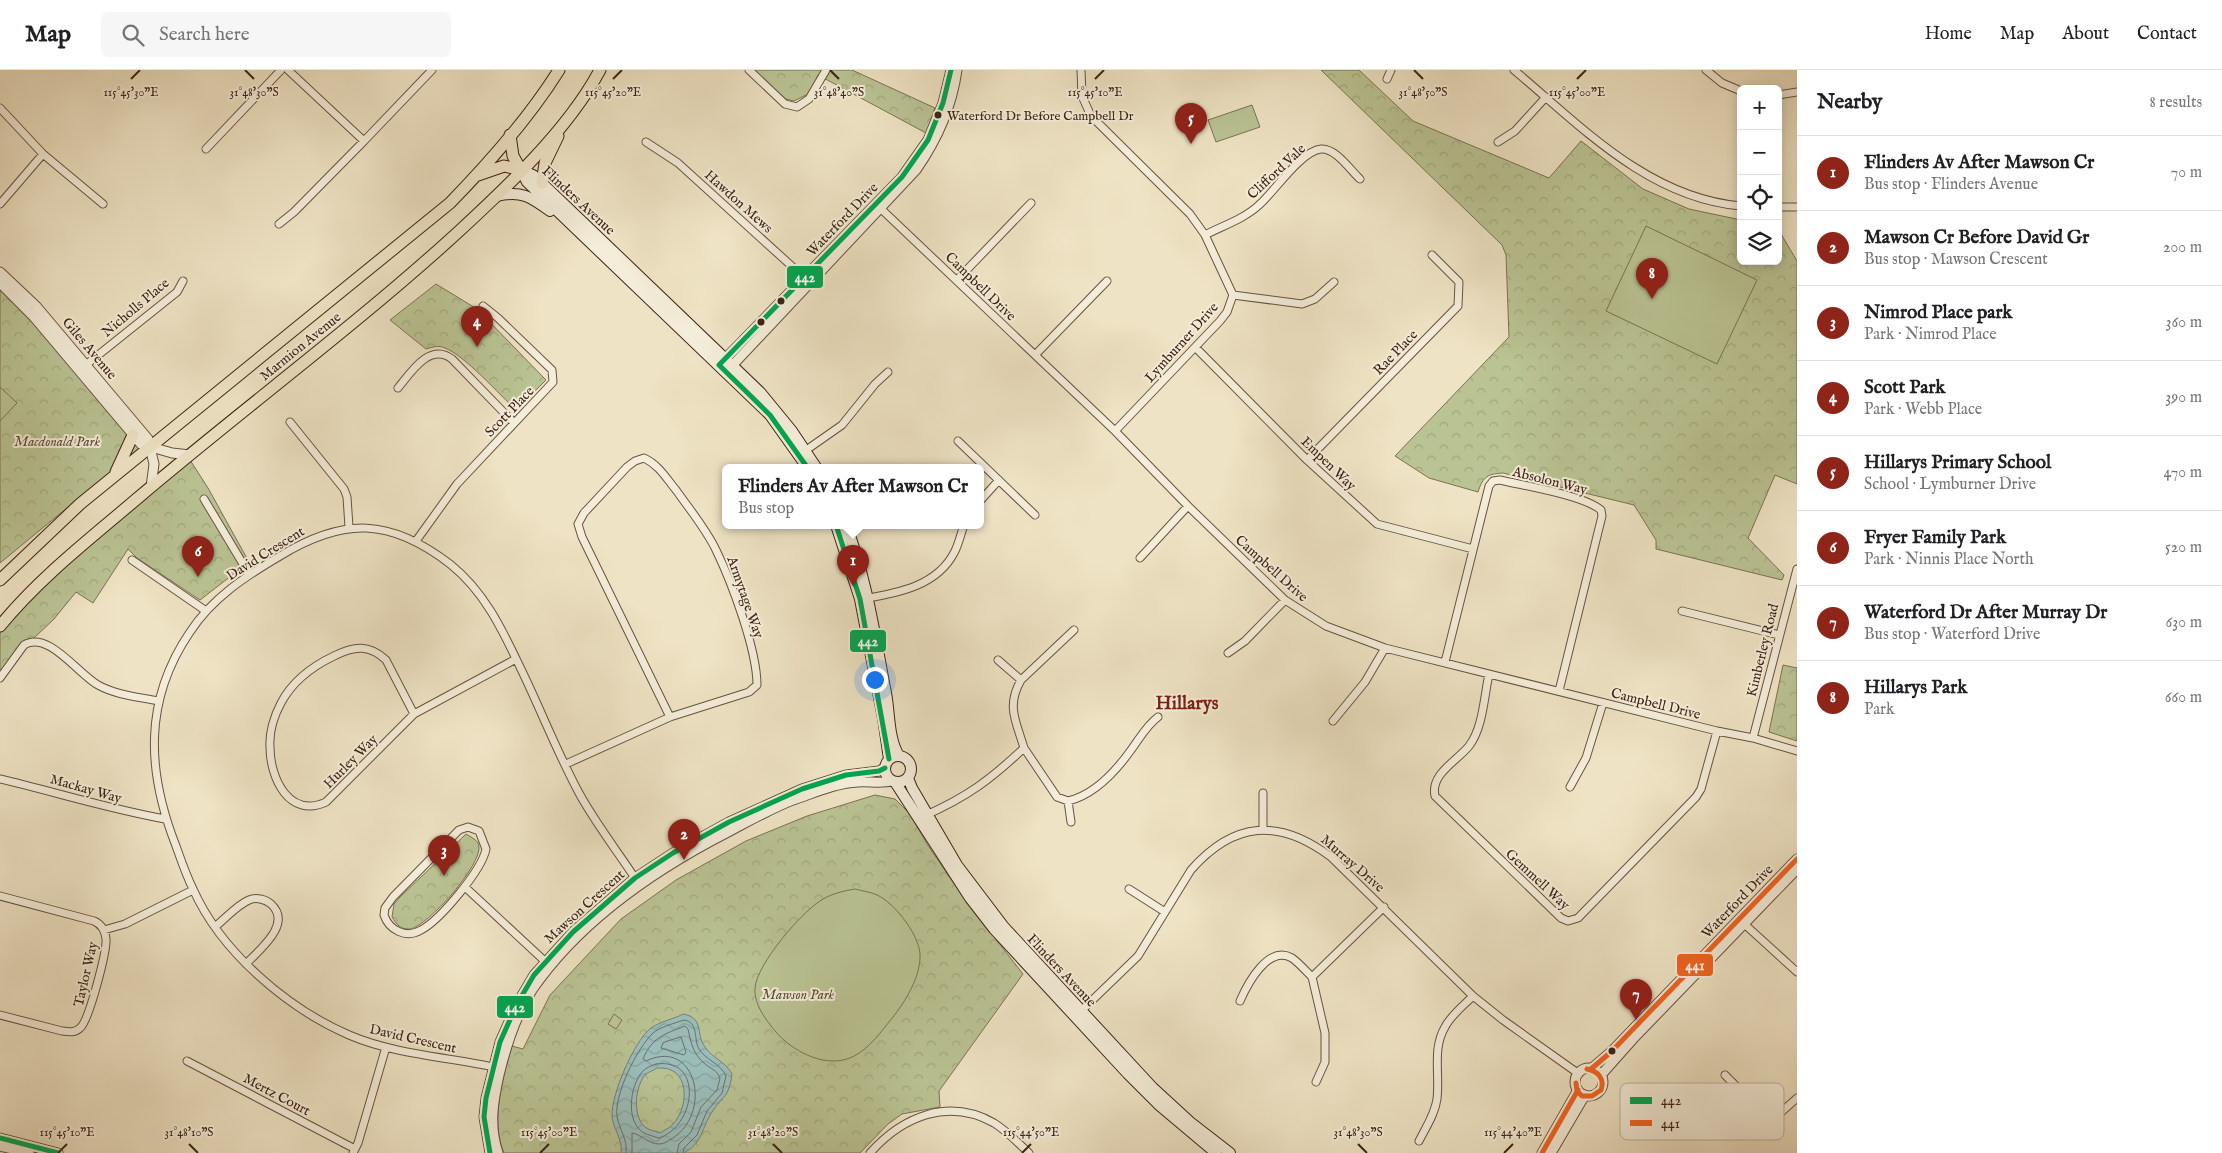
<!DOCTYPE html>
<meta charset="utf-8">
<style>
body{margin:0;font-family:"IM FELL English",serif;background:#f6f6f6;color:#202124}
.controls{position:absolute;right:15px;top:15px;display:grid;overflow:hidden;border-radius:8px;box-shadow:0 2px 12px #0003}
.controls button{width:45px;height:45px;display:grid;place-items:center;padding:0;border:0;border-bottom:1px solid #e0e0e0;background:#fff;color:#202124;font:25px sans-serif}
.you{position:absolute;left:874px;top:609px;width:18px;height:18px;margin:-12px;border:4px solid #fff;border-radius:50%;background:#1a73e8;box-shadow:0 0 0 8px #1a73e833}
.badge{display:grid;place-items:center;width:32px;height:32px;border-radius:50%;background:#8f2418;color:#fff;font-size:16px;font-weight:700}
.pin{position:absolute;translate:-50% -41px;filter:drop-shadow(0 1px 2px #0008)}
.pin::after{content:'';position:absolute;top:26px;width:18px;height:15px;background:inherit;clip-path:polygon(0 0,100% 0,50% 100%)}
.popup{position:absolute;left:722px;top:394px;width:262px;height:65px;box-sizing:border-box;display:grid;place-content:center;border-radius:8px;background:#fff;filter:drop-shadow(0 1px 4px #0005);font-size:16px;white-space:nowrap;color:#757577}
.popup b{font-size:19px;color:#202124}
.popup::after{content:'';position:absolute;left:50%;top:100%;margin-left:-10px;border:10px solid transparent;border-top-color:#fff}
.list{margin:0;padding:0;list-style:none}
h2{display:flex;justify-content:space-between;align-items:center;height:65px;margin:0;padding:0 20px;font-size:21px}
h2 small{font-size:16px;font-weight:400;color:#757577}
.list li{display:grid;grid-template-columns:32px 1fr auto;gap:15px;align-items:center;box-sizing:border-box;height:75px;padding:0 20px;border-top:1px solid #e0e0e0}
.list b{display:block;font-size:19px;white-space:nowrap}
.list p{margin:0;font-size:16px;white-space:nowrap;color:#757577}
.list em{font-size:16px;font-style:normal;color:#757577}
.icon{flex:none;width:28px;height:28px;fill:none;stroke:currentColor;stroke-width:2;stroke-linecap:round;stroke-linejoin:round}
.map{position:relative;flex:none;width:1797px;height:1083px;overflow:hidden}
header{display:flex;align-items:center;gap:30px;box-sizing:border-box;height:70px;padding:0 25px;background:#fff;border-bottom:1px solid #e0e0e0}
header strong{font-size:24px}
nav{display:flex;gap:28px;margin-inline-start:auto;font-size:18px}
.search{width:350px;height:45px;background:#f6f6f6;display:flex;align-items:center;gap:12px;box-sizing:border-box;padding:0 18px;border-radius:8px;color:#757577;font-size:19px}
main{display:flex}
aside{flex:1;background:#fff}
.map>svg:first-child{display:block}
.forest{fill:url(#forest-crowns);stroke:#7b7254}
.garden{fill:#bac393;stroke:#7b7254}
.water{fill:url(#water-waves);stroke:#757f78;fill-rule:evenodd}
.lines{fill:none;stroke-linecap:round;stroke-linejoin:round}
.shore{stroke:#6c7067;stroke-width:1}
.minor-casing{stroke:#685240;stroke-width:9}
.tertiary-casing{stroke:#685240;stroke-width:11}
.secondary-casing{stroke:#3c2214;stroke-width:12}
.trunk-casing{stroke:#3c2214;stroke-width:13}
.minor{stroke:#f4edd9;stroke-width:7}
.tertiary{stroke:#f4edd9;stroke-width:9}
.secondary{stroke:#f4edd9;stroke-width:10}
.trunk{stroke:#eee3c4;stroke-width:11}
.bus-1-casing{stroke:#f4edd9;stroke-width:9}
.bus-2-casing{stroke:#f4edd9;stroke-width:9}
.bus-1{stroke:#00a651;stroke-width:5}
.bus-2{stroke:#f26522;stroke-width:5}
.ticks{fill:none;stroke:#3c2214;stroke-width:2}
.bus-dot{fill:#3c2214;stroke:#f4edd9;stroke-width:2}
.labels{text-anchor:middle;stroke-width:4;stroke-linejoin:round;paint-order:stroke}
.bus-label{font-size:13px;fill:#3c2214;stroke:#f4edd9;text-anchor:start}
.street-label{font-size:14px;fill:#3c2214;stroke:#f4edd9}
.park-label{font-size:14px;font-style:italic;fill:#5c4a34;stroke:#f4edd9}
.district-label{font-size:19px;font-weight:bold;fill:#7a1f14;stroke:#f4edd9}
.key{fill:#f4edd9;stroke:#bdb09e;stroke-width:1}
.key-label{font-size:14px;fill:#3c2214}
.ticks-label{font-size:12px;text-anchor:middle;fill:#3c2214;stroke:#f4edd9;stroke-width:4;stroke-linejoin:round;paint-order:stroke}
.line-badge{stroke:#f4edd9;stroke-width:2}
.badge-label{font-size:14px;text-anchor:middle;font-weight:bold;fill:#fff}
</style>
<header>
<strong>Map</strong>
<div class="search"><svg class="icon" aria-label="search" viewBox="0 0 24 24"><circle cx="10" cy="10" r="6"/><path d="M15 15l6 6"/></svg>Search here</div>
<nav><a>Home</a><a>Map</a><a>About</a><a>Contact</a></nav>
</header>
<main>
<div class="map">
<svg width="1797" height="1083" viewBox="0 0 1797 1083">
<defs>
<pattern id="forest-crowns" width="20" height="18" patternUnits="userSpaceOnUse" patternTransform="scale(1.25)"><rect width="20" height="18" fill="#bac393"/><path d="M2 6a3 3 0 1 1 6 0M12 15a3 3 0 1 1 6 0" fill="none" stroke="#a1a77e"/></pattern>
<pattern id="water-waves" width="16" height="10" patternUnits="userSpaceOnUse" patternTransform="scale(1.25)"><rect width="16" height="10" fill="#9bbdba"/><path d="M0 5q4-4 8 0t8 0" fill="none" stroke="#86a29f"/></pattern>
</defs>
<rect width="100%" height="100%" fill="#eee3c4"/>
<filter id="stains"><feTurbulence type="fractalNoise" baseFrequency=".004" numOctaves="4"/><feColorMatrix values="0 0 0 0 .2 0 0 0 0 .09 0 0 0 0 .02 0 0 0 .5 -.17"/></filter>
<radialGradient id="worn" r=".72"><stop offset=".6" stop-color="#630" stop-opacity="0"/><stop offset="1" stop-color="#630" stop-opacity=".3"/></radialGradient>
<!-- forest -->
<path class="forest" d="M752,0H852L935,38L926,63L818,5L810,23L794,31L777,27Z
M1321,0H1359L1413,51L1549,108L1581,71L1643,119L1689,139L1741,150V191H1778V159L1797,191V414L1775,405L1748,468L1784,505L1782,510L1656,479V470L1634,435L1503,403C1488,404 1483,406 1478,422L1429,408L1395,386L1509,267L1506,185L1502,175Z
M436,214L477,239L546,310L516,340C500,325 464,285 445,278C438,275 433,277 426,279L390,250Z
M0,218L30,247L125,362L141,377L0,493Z
M190,390L208,418L249,492L200,530L137,488L128,479L93,533L76,522L54,549L34,568L0,612V564L13,541Z
M1783,595L1797,598V671L1769,662Z
M875,725L895,729L910,744L927,774L966,831L1023,904L939,1021L940,1037L902,1044L888,1054L860,1083H504C490,1050 503,1008 512,976L523,979L550,925L621,849L676,810L746,771L807,746Z
M466,764C471,767 478,770 479,776C482,795 428,856 410,859C401,860 396,854 392,847L394,834L400,827Z"/>
<!-- garden -->
<path class="garden" d="M1252,35L1260,57L1216,72L1208,50Z
M1646,156L1757,210L1717,294L1606,241Z
M0,317L17,333L0,351Z
M855,819C862,821 871,822 877,825C895,833 922,868 920,888C919,911 903,935 889,952C878,966 864,984 847,989C822,997 791,980 776,962C766,950 754,935 755,918C757,894 800,844 820,831C830,824 843,821 855,819Z
M614,944L622,950L616,959L608,954Z"/>
<!-- water -->
<path class="water" d="M683,944C705,948 695,964 705,977C713,989 724,990 732,1004C729,1028 723,1025 712,1042C702,1057 702,1075 683,1083H621C623,1069 613,1059 612,1046C611,1025 634,971 651,958C659,952 674,949 683,944ZM657,998C690,995 690,1036 673,1054C670,1058 664,1060 660,1063C655,1061 649,1060 645,1057C632,1046 635,1015 646,1004C649,1002 654,1000 657,998Z"/>
<g class="lines">
<!-- shore -->
<path class="shore" d="M681,967L686,982L684,985L661,978L663,973Z
M656,994C704,987 696,1056 659,1068C655,1067 649,1065 644,1063C625,1052 630,1016 642,1002C645,998 651,996 656,994Z
M626,1083C628,1069 619,1060 617,1046C614,1025 637,978 653,963C660,957 675,953 684,950C698,952 694,967 698,977C704,990 721,993 726,1006L722,1023L707,1041L697,1065L684,1078L683,1083
M632,1083V1063C640,1064 649,1074 659,1074C665,1074 669,1070 673,1068C713,1042 696,967 646,991L643,989C652,967 665,964 685,956L688,959C691,973 693,984 705,994C711,999 717,1000 720,1008L717,1020L701,1037L691,1062L679,1074L677,1083"/>
<!-- minor casing -->
<g class="minor-casing">
<path id="minor" d="M288,0L364,71L432,0
M749,0L785,34L797,37L809,29L826,0
M1081,0L1082,26L1091,46L1190,144L1205,165L1233,225L1227,242L1220,251L1115,361
M1514,0C1581,56 1648,128 1741,136
M1706,0L1722,13L1741,21
M1387,9L1391,0
M1778,25L1797,22
M0,38L43,84L103,134
M646,72L678,93L807,210
M1498,72L1515,61L1546,27
M206,79L281,0
M0,134L43,84
M878,136L1115,361L1188,436L1285,530L1326,556L1385,578L1717,661L1753,668L1797,681
M1778,137H1797
M279,154L294,142L364,71
M1205,165C1222,156 1244,149 1259,135C1274,122 1301,81 1321,79C1336,78 1350,100 1360,109
M957,210L1031,133
M1233,225L1302,234L1315,229L1334,212
M1196,278L1307,390L1377,454L1473,479
M1035,285L1107,211
M82,298L177,222L183,211
M398,318C411,302 430,272 452,289L514,353
M290,352L344,419L347,427L349,457
M958,371L1035,445
M802,383L842,355L875,314L888,302
M1307,390L1458,236L1459,212L1432,185
M204,429L249,504
M980,431L999,410
M416,471L457,414L553,312L552,300L498,248L483,236
M1140,488L1188,436
M132,490L206,541
M863,529C898,523 938,516 955,481C959,473 961,463 964,455
M1682,541L1779,565
M1228,583L1245,571L1285,530
M998,590L1021,610
M1445,592L1489,416L1493,411L1500,410C1525,416 1583,425 1601,440L1602,446L1559,621
M1489,604C1484,627 1483,658 1469,676C1457,691 1430,704 1435,726L1561,848L1568,851L1578,848L1696,727L1701,719L1717,661
M0,608L24,575C48,560 78,604 98,615C116,625 139,627 158,631
M414,644L386,590C369,574 354,576 334,586C313,596 292,612 281,633C274,646 269,663 270,677C270,708 289,749 326,732L414,644L516,589
M1333,651L1365,612L1385,578
M1753,668L1797,499
M1024,678L1057,727L1068,731C1094,725 1116,701 1131,680C1140,668 1146,656 1158,647
M566,694L670,647L749,622L757,615C757,580 732,513 716,480C706,459 690,440 676,420C666,408 659,395 644,388L635,391L627,397L584,443L578,454L582,467L670,647
M0,709C55,722 109,739 165,749
M1570,717L1586,688L1603,633
M1263,723V759
M1068,731L1071,752
M924,746C967,727 990,710 1024,678C1016,651 1006,636 1021,610L1074,560
M468,757L479,761L486,779C482,800 440,850 421,860C406,869 389,860 384,845L385,838L393,827L459,760Z
M465,817L549,895
M1129,819L1165,842
M0,826L94,851C101,854 105,860 106,869C107,881 89,951 80,958C75,963 69,962 62,961L0,945
M1741,851L1797,902
M216,856C226,848 237,835 249,830C256,827 265,829 271,834C293,854 259,880 246,894
M104,860L125,854L193,820
M1240,931C1247,915 1268,874 1292,888C1299,893 1306,901 1312,907
M1079,943L1138,886L1191,800C1234,751 1279,748 1331,787L1473,926L1503,950L1579,1004
M187,991L355,1079
M498,998C449,987 396,985 349,965C287,938 221,882 193,819C186,805 181,790 176,776C147,702 143,631 190,562C212,528 246,506 280,486C344,447 390,448 450,494C484,521 502,559 520,597C540,638 557,682 579,723C596,754 618,782 637,811
M1725,1005L1761,1041L1770,1046L1778,1045L1797,1028
M1316,1012L1325,992V963L1312,907L1384,837
M1419,1071C1426,1057 1435,1044 1437,1029C1440,1004 1432,979 1445,957C1451,945 1464,935 1473,926
M353,1083L358,1073L386,977
M870,1083C902,1047 948,1027 994,1053C1007,1061 1018,1073 1029,1083"/>
</g>
<!-- tertiary casing -->
<g class="tertiary-casing">
<path id="tertiary" d="M0,202L36,236L148,369L154,394L151,417
M0,213L34,247L141,374L172,383L190,385
M721,293L902,107L928,70L935,53L943,33L951,0
M729,299L916,100C937,70 952,36 957,0
M1575 1012a14 14 0 1 1 28 0a14 14 0 1 1-28 0Z
M1591,999L1611,982L1797,789
M1601,1005L1633,969L1797,799
M0,1068L58,1083
M0,1076L29,1083
M490,1083L484,1047L486,1028L500,972L517,934L534,905L573,862L635,808L673,783L729,752L802,719L846,705L879,701L885,698
M498,1083C489,1056 493,1032 499,1005C506,976 516,945 532,920C580,850 654,800 728,762C749,751 770,739 793,730C814,723 836,713 858,712C870,711 880,714 892,711
M1542,1083L1578,1020
M1551,1083L1585,1025"/>
</g>
<!-- secondary casing -->
<g class="secondary-casing">
<path id="secondary" d="M521,100L533,105L542,113L760,322L792,361L816,397
M521,100L527,112L770,345L807,397
M497,126C521,120 531,127 550,141
M836,455L860,529L883,648L889,689
M846,455C867,509 875,566 886,623C890,644 888,667 899,686
M885 699a13 13 0 1 1 26 0a13 13 0 1 1-26 0Z
M908,708L912,718L957,795L1004,857L1153,1018L1190,1052L1230,1083
M895,712L970,828L994,859L1128,1004L1160,1036L1216,1083"/>
</g>
<!-- trunk casing -->
<g class="trunk-casing">
<path id="trunk" d="M510,65L513,86L521,100
M478,105L504,96L521,100
M542,113L545,93L558,66
M116,402L133,365
M0,510L80,434L450,133C489,93 529,48 559,0
M0,556C40,507 91,468 139,427C244,338 355,256 456,164C506,118 568,60 600,0"/>
</g>
<!-- minor -->
<use href="#minor" class="minor"/>
<!-- tertiary -->
<use href="#tertiary" class="tertiary"/>
<!-- secondary -->
<use href="#secondary" class="secondary"/>
<!-- trunk -->
<use href="#trunk" class="trunk"/>
<!-- bus-1 casing -->
<g class="bus-1-casing">
<path id="bus-1" d="M807,397L770,345L719,295L902,107L928,70L943,33L951,0
M836,455L860,529L889,689
M0,1068L58,1083
M490,1083L484,1047L486,1028L500,972L517,934L534,905L573,862L635,808L673,783L729,752L802,719L846,705L879,701L885,698"/>
</g>
<!-- bus-2 casing -->
<g class="bus-2-casing">
<path id="bus-2" d="M1591,999L1611,982L1797,789
M1576,1013L1577,1021L1582,1026H1592L1601,1020C1605,1009 1598,1001 1587,999
M1542,1083L1578,1020"/>
</g>
<!-- bus-1 -->
<use href="#bus-1" class="bus-1"/>
<!-- bus-2 -->
<use href="#bus-2" class="bus-2"/>
</g>
<!-- ticks -->
<path class="ticks" d="M245,0L254,9M830,0L839,9M1414,0L1423,9M131,9L140,0M613,9L622,0M1095,9L1104,0M1577,9L1586,0M189,1074L198,1083M773,1074L782,1083M1358,1074L1367,1083M58,1083L67,1074M540,1083L549,1074M1022,1083L1031,1074M1504,1083L1513,1074"/>
<!-- markers -->
<g class="bus-dot">
<circle cx="938" cy="45" r="4.5"/>
<circle cx="781" cy="231" r="4.5"/>
<circle cx="761" cy="252" r="4.5"/>
<circle cx="1612" cy="981" r="4.5"/>
</g>
<g class="labels">
<!-- bus labels -->
<g class="bus-label">
<text x="947" y="50">Waterford Dr Before Campbell Dr</text>
</g>
<!-- street labels -->
<g class="street-label">
<text transform="translate(1276 101) rotate(-43)" y="5">Clifford Vale</text>
<text transform="translate(579 130) rotate(43)" y="5">Flinders Avenue</text>
<text transform="translate(739 131) rotate(42)" y="5">Hawdon Mews</text>
<text transform="translate(842 149) rotate(-46)" y="5">Waterford Drive</text>
<text transform="translate(981 216) rotate(44)" y="5">Campbell Drive</text>
<text transform="translate(135 237) rotate(-40)" y="5">Nicholls Place</text>
<text transform="translate(1181 272) rotate(-48)" y="5">Lymburner Drive</text>
<text transform="translate(300 276) rotate(-39)" y="5">Marmion Avenue</text>
<text transform="translate(90 278) rotate(50)" y="5">Giles Avenue</text>
<text transform="translate(1395 282) rotate(-46)" y="5">Rae Place</text>
<text transform="translate(509 341) rotate(-46)" y="5">Scott Place</text>
<text transform="translate(1329 393) rotate(44)" y="5">Empen Way</text>
<text transform="translate(1550 410) rotate(14)" y="5">Absolon Way</text>
<text transform="translate(265 483) rotate(-32)" y="5">David Crescent</text>
<text transform="translate(1272 498) rotate(42)" y="5">Campbell Drive</text>
<text transform="translate(746 527) rotate(71)" y="5">Armytage Way</text>
<text transform="translate(1762 580) rotate(-76)" y="5">Kimberley Road</text>
<text transform="translate(1656 633) rotate(14)" y="5">Campbell Drive</text>
<text transform="translate(350 691) rotate(-45)" y="5">Hurley Way</text>
<text transform="translate(86 718) rotate(16)" y="5">Mackay Way</text>
<text transform="translate(1353 793) rotate(41)" y="5">Murray Drive</text>
<text transform="translate(1538 809) rotate(43)" y="5">Gemmell Way</text>
<text transform="translate(1737 831) rotate(-46)" y="5">Waterford Drive</text>
<text transform="translate(584 836) rotate(-42)" y="5">Mawson Crescent</text>
<text transform="translate(1062 900) rotate(47)" y="5">Flinders Avenue</text>
<text transform="translate(85 904) rotate(-77)" y="5">Taylor Way</text>
<text transform="translate(413 968) rotate(13)" y="5">David Crescent</text>
<text transform="translate(277 1024) rotate(28)" y="5">Mertz Court</text>
</g>
<!-- park labels -->
<g class="park-label">
<text x="57" y="376">Macdonald Park</text>
<text x="798" y="929">Mawson Park</text>
</g>
<!-- district labels -->
<g class="district-label">
<text x="1187" y="639">Hillarys</text>
</g>
</g>
<!-- legend -->
<rect x="1620" y="1013" width="164" height="57" rx="8" class="key"/>
<rect x="1630" y="1027" width="22" height="7" fill="#00a651"/>
<rect x="1630" y="1050" width="22" height="6" fill="#f26522"/>
<g class="key-label">
<text x="1661" y="1035">442</text>
<text x="1661" y="1058">441</text>
</g>
<g class="ticks-label">
<text x="254" y="26">31°48'30"S</text>
<text x="839" y="26">31°48'40"S</text>
<text x="1423" y="26">31°48'50"S</text>
<text x="131" y="26">115°45'30"E</text>
<text x="613" y="26">115°45'20"E</text>
<text x="1095" y="26">115°45'10"E</text>
<text x="1577" y="26">115°45'00"E</text>
<text x="67" y="1066">115°45'10"E</text>
<text x="549" y="1066">115°45'00"E</text>
<text x="1031" y="1066">115°44'50"E</text>
<text x="1513" y="1066">115°44'40"E</text>
<text x="189" y="1066">31°48'10"S</text>
<text x="773" y="1066">31°48'20"S</text>
<text x="1358" y="1066">31°48'30"S</text>
</g>
<g class="line-badge">
<rect x="786" y="195" width="38" height="24" rx="5" fill="#00a651"/>
<rect x="849" y="559" width="38" height="24" rx="5" fill="#00a651"/>
<rect x="1676" y="883" width="38" height="24" rx="5" fill="#f26522"/>
<rect x="496" y="925" width="38" height="24" rx="5" fill="#00a651"/>
</g>
<g class="badge-label">
<text x="805" y="212">442</text>
<text x="868" y="576">442</text>
<text x="1695" y="900">441</text>
<text x="515" y="942">442</text>
</g>
<rect width="100%" height="100%" filter="url(#stains)"/>
<rect width="100%" height="100%" fill="url(#worn)"/>
</svg>
<div class="controls">
<button>+</button>
<button>−</button>
<button><svg class="icon" aria-label="locate" viewBox="0 0 24 24"><circle cx="12" cy="12" r="6"/><path d="M12 2v4M12 18v4M2 12h4M18 12h4"/></svg></button>
<button><svg class="icon" aria-label="layers" viewBox="0 0 24 24"><path d="M12 4l9 5-9 5-9-5zM3 14l9 5 9-5"/></svg></button>
</div>
<div class="you"></div>
<div class="pin badge" style="left:853px;top:516px">1</div>
<div class="popup"><b>Flinders Av After Mawson Cr</b>Bus stop</div>
<div class="pin badge" style="left:684px;top:790px">2</div>
<div class="pin badge" style="left:444px;top:806px">3</div>
<div class="pin badge" style="left:477px;top:277px">4</div>
<div class="pin badge" style="left:1191px;top:74px">5</div>
<div class="pin badge" style="left:198px;top:507px">6</div>
<div class="pin badge" style="left:1636px;top:950px">7</div>
<div class="pin badge" style="left:1652px;top:229px">8</div>
</div>
<aside>
<h2>Nearby<small>8 results</small></h2>
<ul class="list">
<li><span class="badge">1</span><div><b>Flinders Av After Mawson Cr</b><p>Bus stop · Flinders Avenue</p></div><em>70 m</em></li>
<li><span class="badge">2</span><div><b>Mawson Cr Before David Gr</b><p>Bus stop · Mawson Crescent</p></div><em>200 m</em></li>
<li><span class="badge">3</span><div><b>Nimrod Place park</b><p>Park · Nimrod Place</p></div><em>360 m</em></li>
<li><span class="badge">4</span><div><b>Scott Park</b><p>Park · Webb Place</p></div><em>390 m</em></li>
<li><span class="badge">5</span><div><b>Hillarys Primary School</b><p>School · Lymburner Drive</p></div><em>470 m</em></li>
<li><span class="badge">6</span><div><b>Fryer Family Park</b><p>Park · Ninnis Place North</p></div><em>520 m</em></li>
<li><span class="badge">7</span><div><b>Waterford Dr After Murray Dr</b><p>Bus stop · Waterford Drive</p></div><em>630 m</em></li>
<li><span class="badge">8</span><div><b>Hillarys Park</b><p>Park</p></div><em>660 m</em></li>
</ul>
</aside>
</main>
